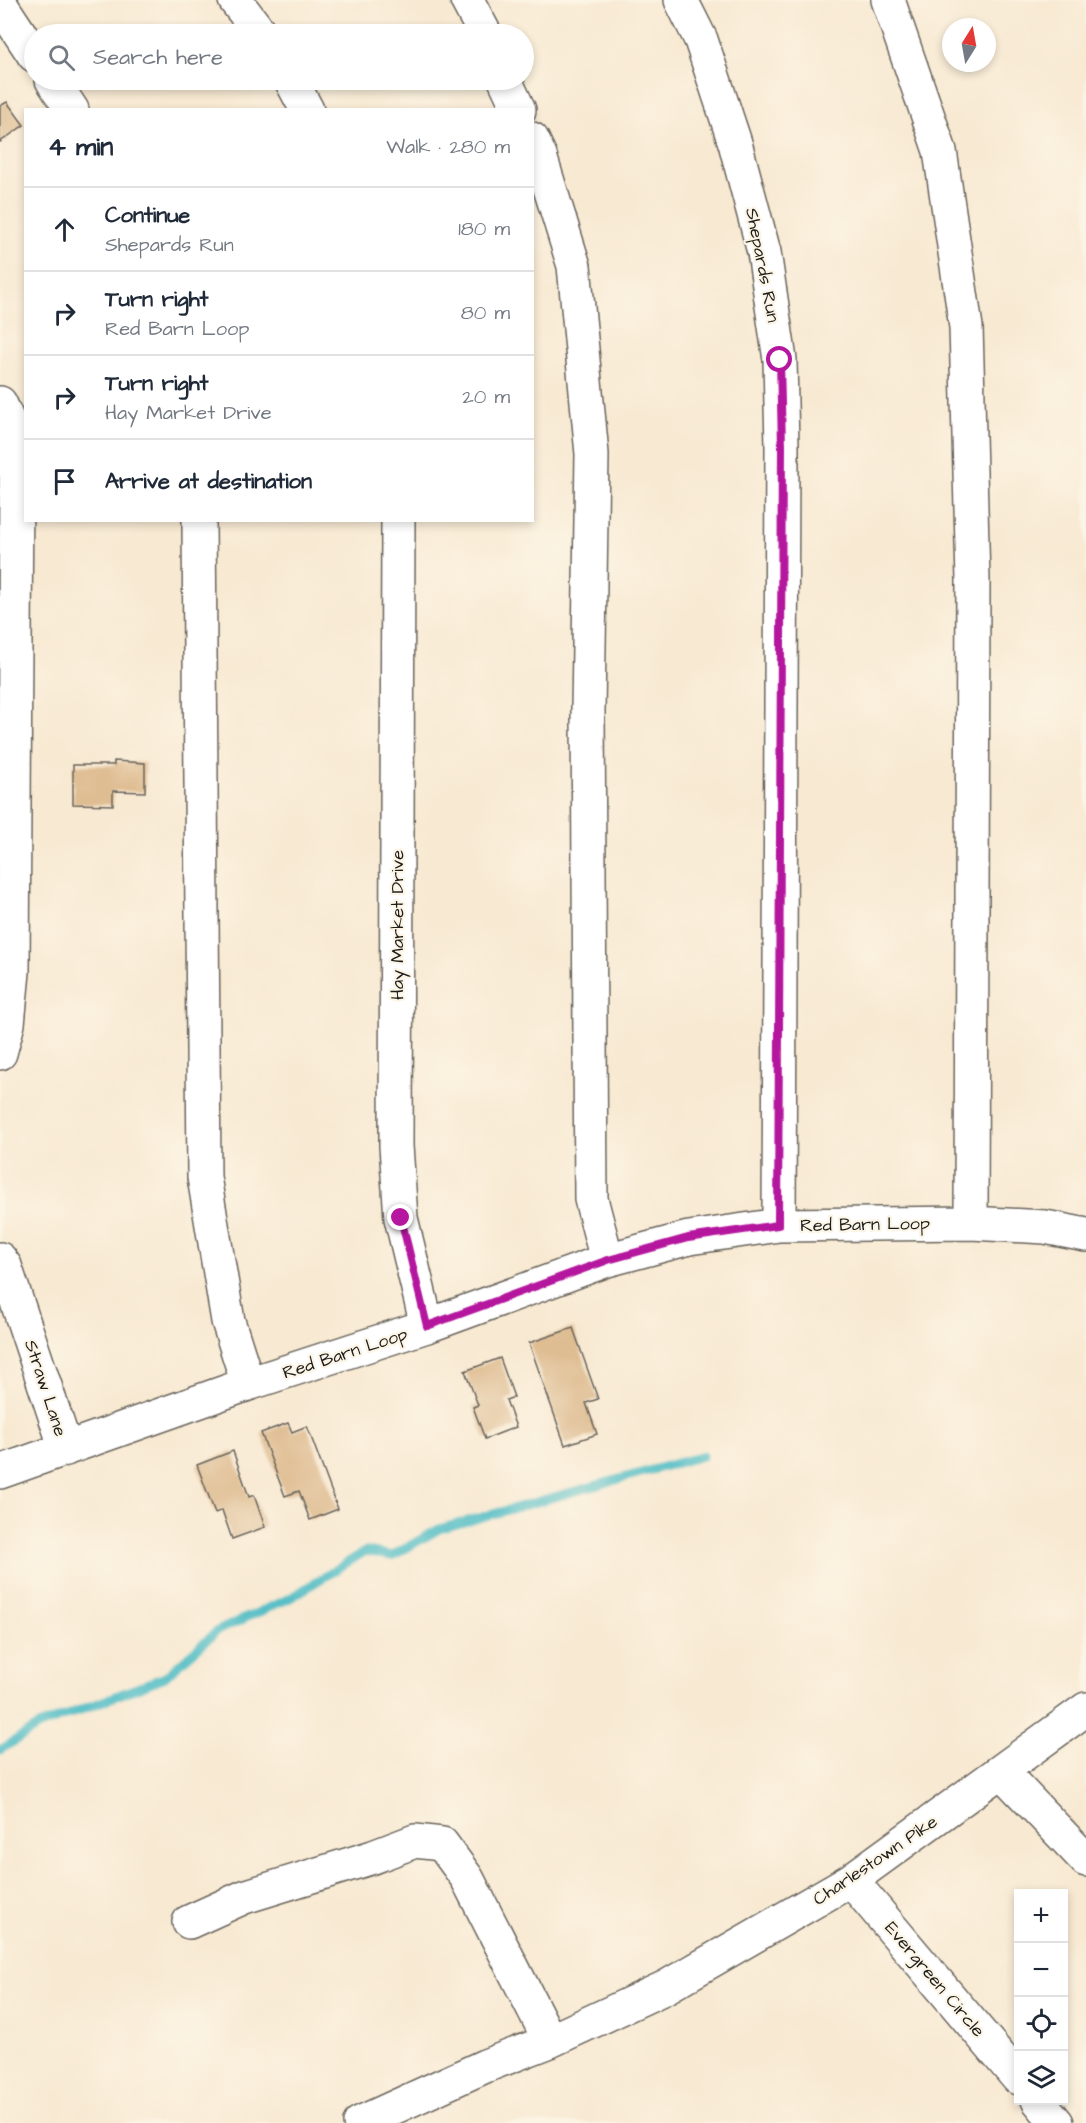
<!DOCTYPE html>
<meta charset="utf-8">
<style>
body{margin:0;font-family:"Architects Daughter",sans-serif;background:#f2f2f3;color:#1f2937}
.controls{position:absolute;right:18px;bottom:18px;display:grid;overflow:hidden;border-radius:0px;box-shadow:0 3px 9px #0003}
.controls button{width:54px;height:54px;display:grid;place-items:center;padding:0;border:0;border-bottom:2px solid #e0e1e3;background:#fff;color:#1f2937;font:30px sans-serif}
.compass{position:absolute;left:942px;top:18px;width:54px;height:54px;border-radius:50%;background:#fff;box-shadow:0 3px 9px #0003;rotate:11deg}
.stop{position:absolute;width:18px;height:18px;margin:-14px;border:4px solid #b5179e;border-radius:50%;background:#fff}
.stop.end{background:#b5179e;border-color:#fff;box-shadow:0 2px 6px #0008}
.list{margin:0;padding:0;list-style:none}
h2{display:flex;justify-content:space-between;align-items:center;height:78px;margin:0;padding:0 24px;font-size:26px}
h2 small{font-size:20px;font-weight:400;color:#747a83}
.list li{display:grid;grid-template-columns:39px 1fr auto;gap:18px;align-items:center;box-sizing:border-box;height:84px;padding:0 24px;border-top:2px solid #e0e1e3}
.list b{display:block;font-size:22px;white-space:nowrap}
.list p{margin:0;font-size:20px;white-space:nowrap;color:#747a83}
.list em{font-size:20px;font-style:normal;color:#747a83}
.icon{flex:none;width:33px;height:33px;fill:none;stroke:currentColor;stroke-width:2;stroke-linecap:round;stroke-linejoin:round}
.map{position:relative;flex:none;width:1086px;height:2123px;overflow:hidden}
.search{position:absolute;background:#fff;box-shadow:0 3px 9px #0003;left:24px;top:24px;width:510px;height:66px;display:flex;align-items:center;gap:15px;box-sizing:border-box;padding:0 21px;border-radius:33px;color:#747a83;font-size:22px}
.panel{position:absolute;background:#fff;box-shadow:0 3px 9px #0003;left:24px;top:108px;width:510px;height:414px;border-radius:0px}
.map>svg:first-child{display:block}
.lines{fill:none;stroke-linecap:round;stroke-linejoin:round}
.stream{stroke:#4ebcc5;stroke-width:9}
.building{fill:#dfbd93}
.minor-casing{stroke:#69645c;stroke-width:36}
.minor{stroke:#fff;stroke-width:33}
.route{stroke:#b5179e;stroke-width:8}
.labels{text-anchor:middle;stroke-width:4.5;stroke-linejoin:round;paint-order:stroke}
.street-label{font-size:18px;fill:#1c1c1c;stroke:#fcf5e5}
</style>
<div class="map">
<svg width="1086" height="2123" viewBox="0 0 1086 2123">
<rect width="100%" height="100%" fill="#fcf5e5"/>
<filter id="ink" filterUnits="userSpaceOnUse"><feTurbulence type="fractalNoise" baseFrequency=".0167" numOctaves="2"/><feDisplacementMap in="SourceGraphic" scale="12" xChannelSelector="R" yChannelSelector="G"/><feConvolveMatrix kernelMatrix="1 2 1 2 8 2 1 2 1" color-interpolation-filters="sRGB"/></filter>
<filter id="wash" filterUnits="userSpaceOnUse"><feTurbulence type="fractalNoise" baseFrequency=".008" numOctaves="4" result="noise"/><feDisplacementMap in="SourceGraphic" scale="24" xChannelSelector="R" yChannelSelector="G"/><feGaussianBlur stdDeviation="1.35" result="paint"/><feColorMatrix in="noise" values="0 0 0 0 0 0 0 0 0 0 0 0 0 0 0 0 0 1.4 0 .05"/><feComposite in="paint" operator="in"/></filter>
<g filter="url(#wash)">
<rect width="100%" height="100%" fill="#f8e9d2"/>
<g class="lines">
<!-- stream -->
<path class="stream" d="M0,1750L39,1726L165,1677L217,1631L290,1598L366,1551L392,1556L439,1529L702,1456"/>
</g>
<g id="blocks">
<!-- building -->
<path class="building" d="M7,102L24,125L0,142V106Z
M114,761L145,763V792L113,791V805L73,804V765H114Z
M573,1328L598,1399L586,1403L597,1434L565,1445L529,1343Z
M500,1358L514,1397L506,1400L516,1427L485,1439L473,1407L478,1405L465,1371Z
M288,1423L292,1432L307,1426L338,1509L310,1520L299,1491L285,1496L261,1433Z
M233,1451L249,1497L254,1495L265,1527L232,1539L222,1510L215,1513L197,1465Z"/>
</g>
</g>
<g filter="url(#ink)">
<use href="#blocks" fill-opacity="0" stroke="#69645c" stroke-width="1.5"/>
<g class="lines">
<!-- minor casing -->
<g class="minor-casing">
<path id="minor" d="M235,0L261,34
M467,0L485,34
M681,0L701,40L735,143L764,252L780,360L782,447L779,1225
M888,0L940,151L966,327L973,580L971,1223
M3,8L34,55
M52,80L72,110
M291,80L307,110
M505,80L519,110
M532,139L540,156L574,266L592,454L588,711L591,1199L607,1260
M0,403L9,423L16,477L13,972L8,1024L0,1053
M199,520L204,1177L228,1321L248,1384
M398,520L396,1146L401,1218L427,1326
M0,1259L5,1266L66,1449
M0,1472L248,1384L427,1326L607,1260L689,1238L779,1225L971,1223L1045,1227L1086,1235
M1001,1771L1086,1860
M851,1880L1018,2078
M189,1922L244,1897L373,1857L415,1841L442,1844L467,1878L550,2041
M1038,2100L1057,2123
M360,2123L485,2066L550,2041L666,1987L851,1880L1086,1709"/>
</g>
<!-- minor -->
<use href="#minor" class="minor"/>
</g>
</g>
<g class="lines" filter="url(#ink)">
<!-- route -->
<path class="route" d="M401,1218L427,1326L608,1260L688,1238L778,1225L782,447L780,360"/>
</g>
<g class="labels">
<!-- street labels -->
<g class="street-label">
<text transform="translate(763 265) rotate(79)" y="6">Shepards Run</text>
<text transform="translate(397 925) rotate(-90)" y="6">Hay Market Drive</text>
<text transform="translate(865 1224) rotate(-1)" y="6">Red Barn Loop</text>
<text transform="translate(345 1353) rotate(-18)" y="6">Red Barn Loop</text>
<text transform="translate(46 1388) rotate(72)" y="6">Straw Lane</text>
<text transform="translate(875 1860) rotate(-34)" y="6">Charlestown Pike</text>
<text transform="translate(935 1979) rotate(50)" y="6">Evergreen Circle</text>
</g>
</g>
</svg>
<div class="controls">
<button>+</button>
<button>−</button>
<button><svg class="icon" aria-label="locate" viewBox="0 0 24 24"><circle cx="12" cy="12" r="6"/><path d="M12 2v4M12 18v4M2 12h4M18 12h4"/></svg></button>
<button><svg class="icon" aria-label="layers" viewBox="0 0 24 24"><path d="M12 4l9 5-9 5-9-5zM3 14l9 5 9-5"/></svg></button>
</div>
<svg class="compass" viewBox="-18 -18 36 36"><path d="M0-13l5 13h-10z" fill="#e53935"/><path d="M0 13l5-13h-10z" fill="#747a83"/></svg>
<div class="stop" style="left:780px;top:360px"></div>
<div class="stop end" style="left:401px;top:1218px"></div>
<div class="search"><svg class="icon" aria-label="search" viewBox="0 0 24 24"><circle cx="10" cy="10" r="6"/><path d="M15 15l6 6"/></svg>Search here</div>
<section class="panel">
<h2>4 min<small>Walk · 280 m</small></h2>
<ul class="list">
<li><svg class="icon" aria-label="ahead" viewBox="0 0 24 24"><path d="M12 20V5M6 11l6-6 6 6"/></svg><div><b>Continue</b><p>Shepards Run</p></div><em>180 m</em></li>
<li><svg class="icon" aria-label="right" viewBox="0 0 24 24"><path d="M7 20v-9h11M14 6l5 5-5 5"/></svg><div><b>Turn right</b><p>Red Barn Loop</p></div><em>80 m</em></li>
<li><svg class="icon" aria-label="right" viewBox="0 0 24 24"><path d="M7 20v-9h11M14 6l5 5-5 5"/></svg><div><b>Turn right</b><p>Hay Market Drive</p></div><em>20 m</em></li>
<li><svg class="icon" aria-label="arrive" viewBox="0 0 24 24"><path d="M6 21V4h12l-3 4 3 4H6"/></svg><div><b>Arrive at destination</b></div></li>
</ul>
</section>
</div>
